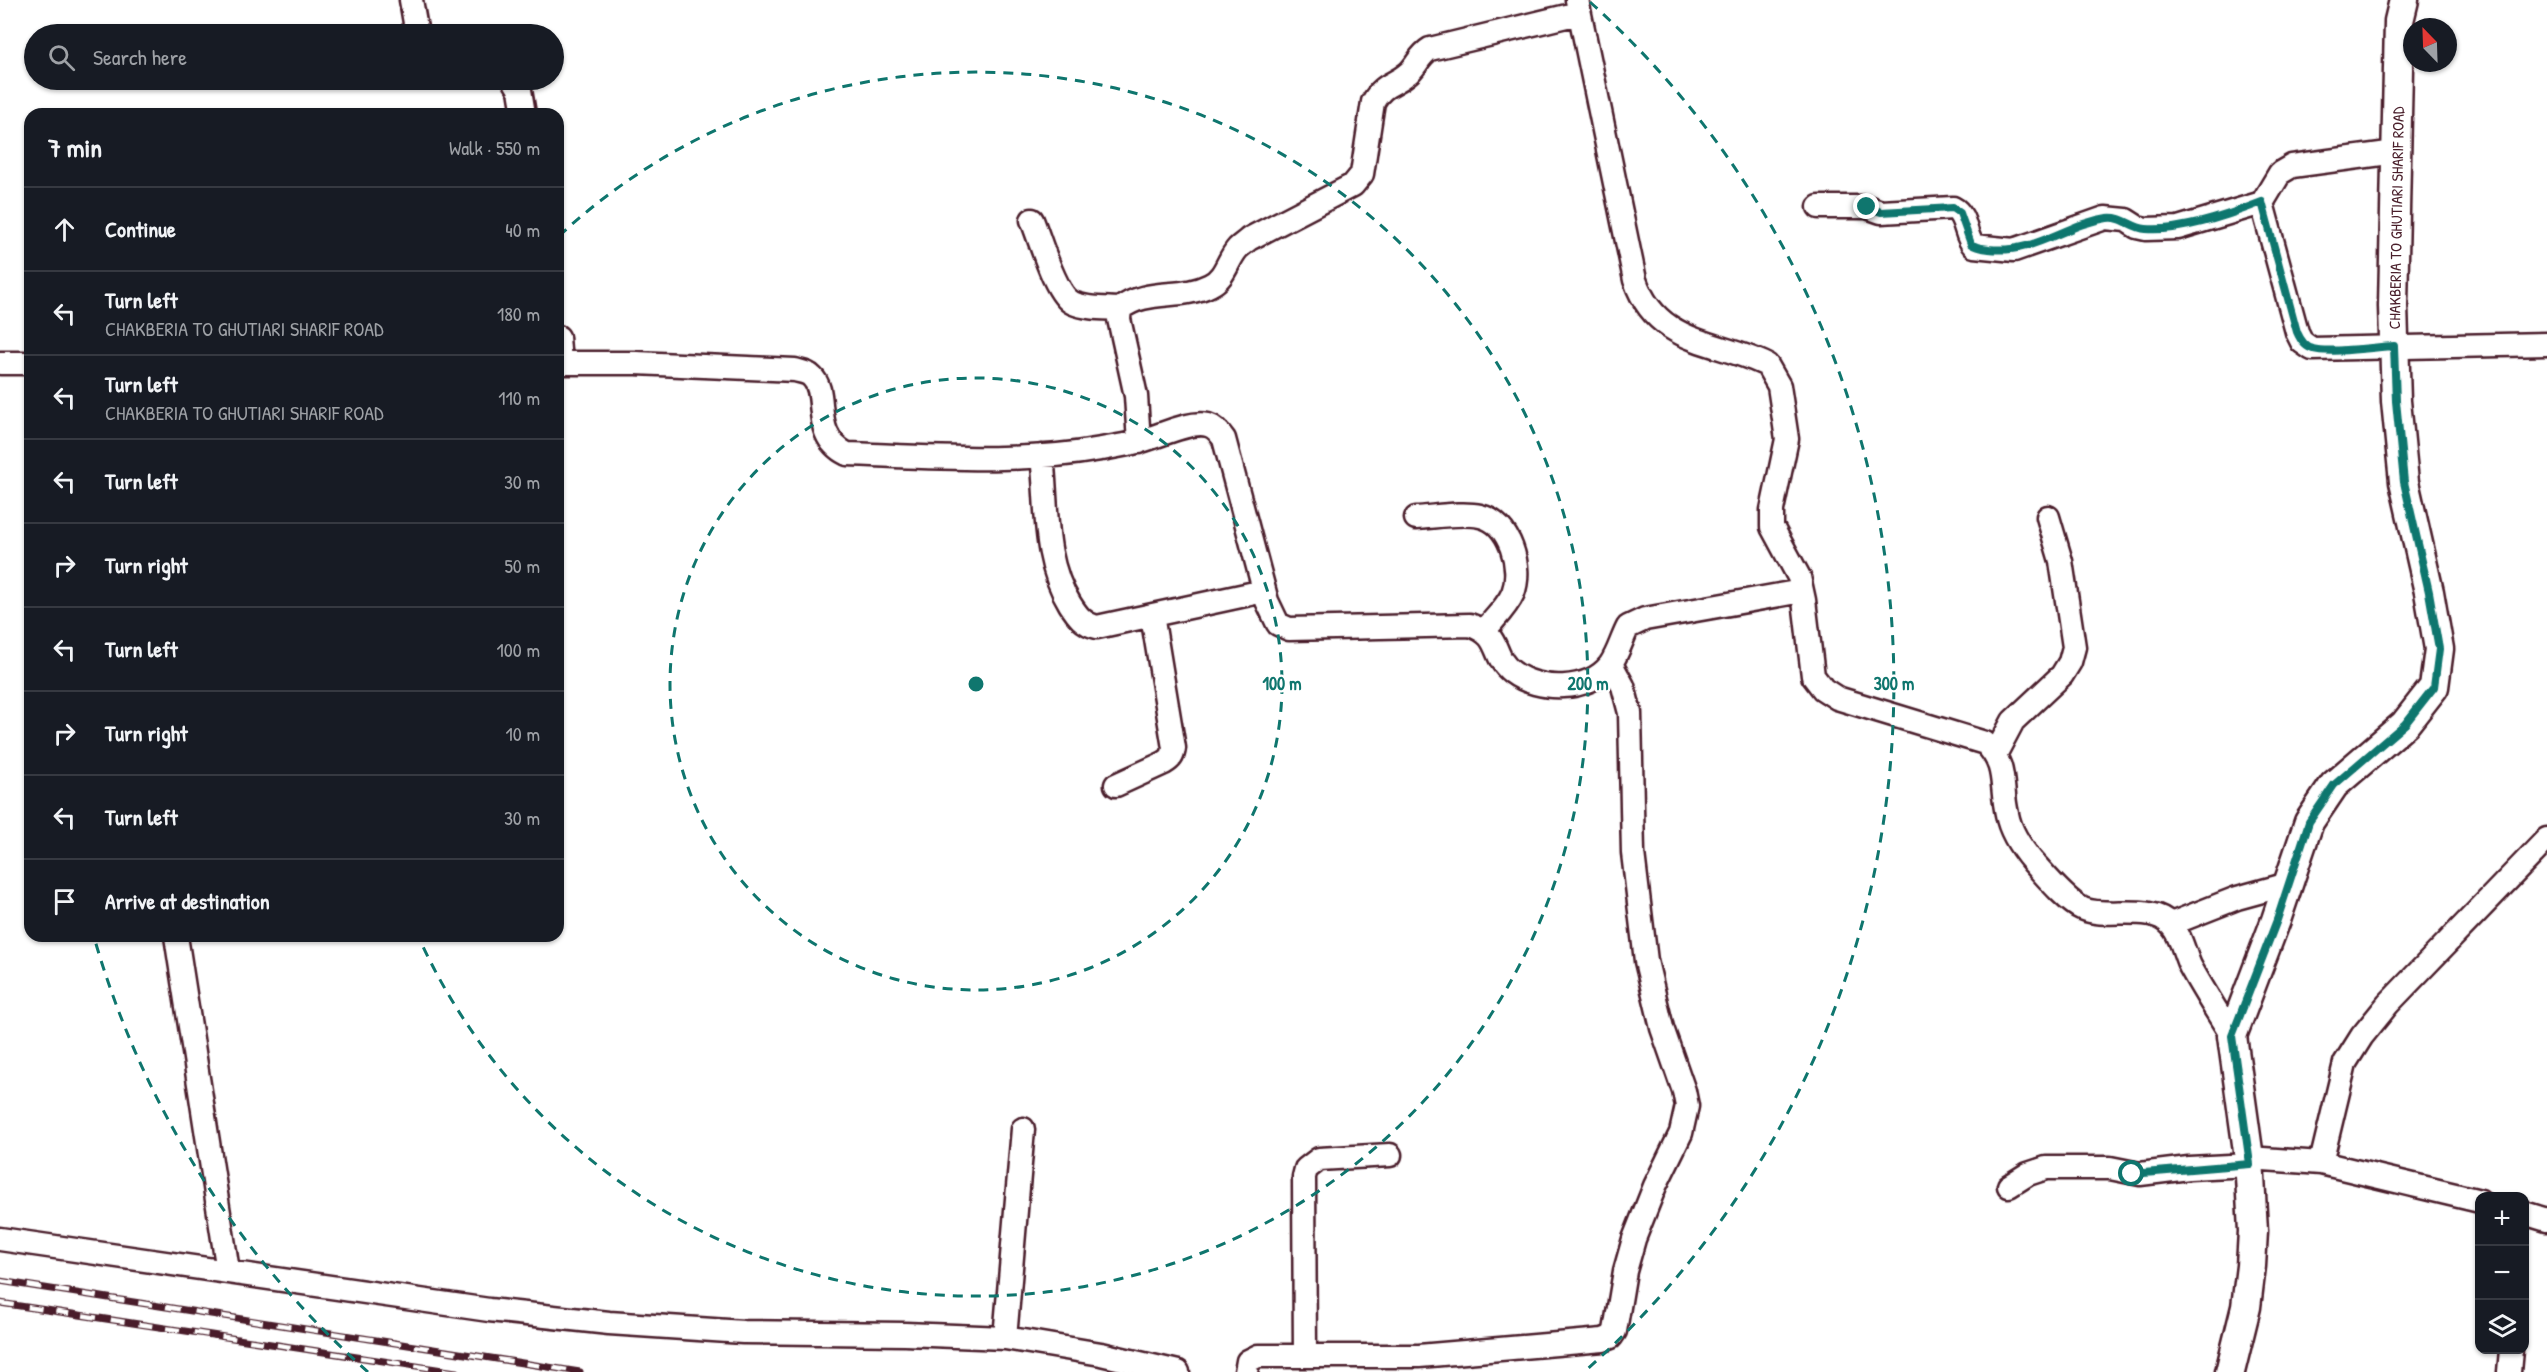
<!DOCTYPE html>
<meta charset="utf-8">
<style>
body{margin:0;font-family:"Patrick Hand",sans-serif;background:#20242c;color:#f1f3f6}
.controls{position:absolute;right:18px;bottom:18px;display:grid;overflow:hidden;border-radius:12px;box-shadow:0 2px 4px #0004}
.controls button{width:54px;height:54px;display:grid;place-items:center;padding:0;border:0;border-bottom:2px solid #363941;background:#171b24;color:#f1f3f6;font:30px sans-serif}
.compass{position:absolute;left:2403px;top:18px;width:54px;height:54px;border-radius:50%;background:#171b24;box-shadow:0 2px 4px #0004;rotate:337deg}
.stop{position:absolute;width:18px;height:18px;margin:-14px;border:4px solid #0f766e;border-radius:50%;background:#fff}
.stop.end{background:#0f766e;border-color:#fff;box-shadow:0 2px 6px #0008}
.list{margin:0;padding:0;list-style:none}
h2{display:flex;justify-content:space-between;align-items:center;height:78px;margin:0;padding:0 24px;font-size:26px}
h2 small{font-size:20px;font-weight:400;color:#9ea1a6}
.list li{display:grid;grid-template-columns:39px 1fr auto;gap:18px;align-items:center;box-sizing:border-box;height:84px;padding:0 24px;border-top:2px solid #363941}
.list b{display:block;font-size:22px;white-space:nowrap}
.list p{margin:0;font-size:20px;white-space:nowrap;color:#9ea1a6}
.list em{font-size:20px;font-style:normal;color:#9ea1a6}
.icon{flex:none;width:33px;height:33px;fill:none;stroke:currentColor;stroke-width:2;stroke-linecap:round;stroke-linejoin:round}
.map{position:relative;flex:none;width:2547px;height:1372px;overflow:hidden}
.search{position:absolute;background:#171b24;box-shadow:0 2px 4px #0004;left:24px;top:24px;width:540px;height:66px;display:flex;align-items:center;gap:15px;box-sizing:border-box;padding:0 21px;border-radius:33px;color:#9ea1a6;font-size:22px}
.panel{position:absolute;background:#171b24;box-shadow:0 2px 4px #0004;left:24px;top:108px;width:540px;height:834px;border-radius:18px}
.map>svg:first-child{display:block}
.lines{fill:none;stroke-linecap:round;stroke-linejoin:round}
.minor-casing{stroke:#4a1f2b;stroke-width:27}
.major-casing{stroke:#4a1f2b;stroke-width:33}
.minor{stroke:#fff;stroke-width:22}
.major{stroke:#fff;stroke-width:28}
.rail-casing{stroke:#4a1f2b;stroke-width:7}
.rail{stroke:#fff;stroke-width:4.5;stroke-dasharray:14;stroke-linecap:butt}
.route{stroke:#0f766e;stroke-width:8}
.ring{fill:none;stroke:#0f766e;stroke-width:3;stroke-dasharray:10 8}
.labels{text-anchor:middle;stroke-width:4.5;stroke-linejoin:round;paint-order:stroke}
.street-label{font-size:16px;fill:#4a1f2b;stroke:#fff}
.centre{fill:#0f766e;stroke:#fff;stroke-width:3}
.ring-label{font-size:18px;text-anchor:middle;font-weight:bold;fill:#0f766e;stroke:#fff;stroke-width:4.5;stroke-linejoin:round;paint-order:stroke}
</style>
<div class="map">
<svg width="2547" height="1372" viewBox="0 0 2547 1372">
<rect width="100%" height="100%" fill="#fff"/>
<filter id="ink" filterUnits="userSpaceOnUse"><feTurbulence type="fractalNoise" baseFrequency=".0167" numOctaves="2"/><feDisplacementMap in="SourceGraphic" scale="12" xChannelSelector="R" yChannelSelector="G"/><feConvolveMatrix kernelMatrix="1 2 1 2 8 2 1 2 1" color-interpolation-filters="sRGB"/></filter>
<g filter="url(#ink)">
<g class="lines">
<!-- minor casing -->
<g class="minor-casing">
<path id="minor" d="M411,0L417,34
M1577,0L1635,280C1657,345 1716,340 1767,365L1779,386L1787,439L1772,510V527L1799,577L1804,600L1813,676L1823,689L1837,698L1985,743C2008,766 2000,785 2007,814C2010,831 2022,849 2033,862C2045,875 2067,902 2083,909C2107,919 2152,903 2171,925C2181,935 2184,953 2190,966C2203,990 2218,1013 2232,1036
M514,80L520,90L524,114
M2262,203L2297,332L2302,342L2312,349L2547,344
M1819,207H1867L1881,212L1953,208C1967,215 1964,236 1974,246L2014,250L2105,218L2126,220L2137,227L2146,229L2178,228L2262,203L2280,173L2292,166L2396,152
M1032,220C1040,239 1055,295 1073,303C1087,309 1105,308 1120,309
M558,337L560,363
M0,363H30
M558,363H636L795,370C801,372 808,372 812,377C830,393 809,435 847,454C931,457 1018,464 1101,449C1113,447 1126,445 1137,442C1156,438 1189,420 1208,425C1215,427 1220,433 1224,439L1267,601L1278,624L1289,629L1470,625C1503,636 1490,655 1512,672C1538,692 1589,692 1610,665C1618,654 1622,638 1628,627L1645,619L1802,591
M1139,442L1136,396L1119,319L1120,309C1146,288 1181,300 1210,285C1226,277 1227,260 1238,248C1241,245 1246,242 1249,239L1353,185L1362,174L1373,102C1384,83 1393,86 1407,74C1417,67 1418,56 1430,49L1579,13
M1042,456C1048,506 1042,559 1070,604C1077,615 1083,624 1097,627L1264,591
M1416,518C1434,517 1463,512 1480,516C1510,522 1523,568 1513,593C1507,607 1494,619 1485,630
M1996,753L2013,721L2062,675L2070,662L2074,647L2061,561L2048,517
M1116,785L1164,763C1171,759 1173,756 1174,748L1152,615
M2171,924L2237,898L2288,884
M176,936L228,1271
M2249,1158L2321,1163L2345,1063L2362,1036L2388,1004L2547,839
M2321,1163L2480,1201
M2009,1186L2028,1174L2046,1168H2110L2140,1174L2189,1168L2250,1165
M2524,1213L2547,1220
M0,1239L489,1310L609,1323L743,1332L905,1334L1005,1338L1101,1354L1178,1372
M1005,1338L1023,1129
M1305,1356L1304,1177L1306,1169L1319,1159L1390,1155
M1246,1372L1248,1361L1258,1356H1419L1603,1340L1611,1337L1615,1331L1625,1271L1634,1239L1655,1186L1681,1133L1687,1106L1684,1091L1662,1028L1646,961L1633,853L1630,713L1623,686L1611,664
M2509,1372L2511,1350"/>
</g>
<!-- major casing -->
<g class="major-casing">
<path id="major" d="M2230,1372L2246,1307L2251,1266L2253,1231L2249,1158L2232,1036L2276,920L2309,822L2334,785L2405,724L2434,687L2439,649L2429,592L2404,482L2396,401L2393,306L2399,21L2404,0"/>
</g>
<!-- minor -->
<use href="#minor" class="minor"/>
<!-- major -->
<use href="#major" class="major"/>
<!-- rail casing -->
<g class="rail-casing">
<path id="rail" d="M0,1281L580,1372
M0,1303L456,1372"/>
</g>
<!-- rail -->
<use href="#rail" class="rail"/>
</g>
</g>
<g class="lines" filter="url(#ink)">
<!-- route -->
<path class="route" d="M1867,207L1881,212L1953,208L1960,213L1971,244C1977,248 1982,248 1989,249C2036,254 2065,224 2107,218C2124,216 2131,228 2146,229C2181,232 2229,215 2262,202L2297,332C2300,339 2305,347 2313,349C2329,354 2375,347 2394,346L2396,401L2404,482L2429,592L2439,649L2434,687L2405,724L2334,785L2309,822L2277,920L2232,1036L2250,1164L2132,1174"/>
</g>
<!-- distance rings -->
<g class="ring">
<circle cx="976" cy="684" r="306"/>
<path d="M559 236A612 612 0 1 1 419 938"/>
<path d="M368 1372A918 918 0 0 1 94 937M1590 2A918 918 0 0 1 1584 1372"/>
</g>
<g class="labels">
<!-- street labels -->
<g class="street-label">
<text transform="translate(2396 218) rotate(-89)" y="6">CHAKBERIA TO GHUTIARI SHARIF ROAD</text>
</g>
</g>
<circle cx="976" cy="684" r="9" class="centre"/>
<g class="ring-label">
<text x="1282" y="690">100 m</text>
<text x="1588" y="690">200 m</text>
<text x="1894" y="690">300 m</text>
</g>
</svg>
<div class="controls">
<button>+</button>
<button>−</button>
<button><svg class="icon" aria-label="layers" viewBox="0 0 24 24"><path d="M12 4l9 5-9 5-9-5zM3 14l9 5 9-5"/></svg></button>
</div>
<svg class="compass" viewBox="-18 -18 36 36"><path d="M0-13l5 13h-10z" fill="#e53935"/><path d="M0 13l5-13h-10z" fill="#9ea1a6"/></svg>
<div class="stop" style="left:2132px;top:1174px"></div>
<div class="stop end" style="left:1867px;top:207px"></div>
<div class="search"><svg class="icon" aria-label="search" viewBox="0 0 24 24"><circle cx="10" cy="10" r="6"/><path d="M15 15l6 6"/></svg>Search here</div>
<section class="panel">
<h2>7 min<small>Walk · 550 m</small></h2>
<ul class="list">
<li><svg class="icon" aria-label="ahead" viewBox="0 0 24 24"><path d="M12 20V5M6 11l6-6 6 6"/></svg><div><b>Continue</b></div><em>40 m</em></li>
<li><svg class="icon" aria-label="left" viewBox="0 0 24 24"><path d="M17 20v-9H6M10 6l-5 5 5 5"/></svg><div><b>Turn left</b><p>CHAKBERIA TO GHUTIARI SHARIF ROAD</p></div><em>180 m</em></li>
<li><svg class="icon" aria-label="left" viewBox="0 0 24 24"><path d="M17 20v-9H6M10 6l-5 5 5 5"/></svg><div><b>Turn left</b><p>CHAKBERIA TO GHUTIARI SHARIF ROAD</p></div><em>110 m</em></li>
<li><svg class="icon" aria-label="left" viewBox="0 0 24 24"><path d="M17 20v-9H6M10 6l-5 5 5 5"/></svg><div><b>Turn left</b></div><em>30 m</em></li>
<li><svg class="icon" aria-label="right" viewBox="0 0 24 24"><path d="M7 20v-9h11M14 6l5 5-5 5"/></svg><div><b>Turn right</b></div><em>50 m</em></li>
<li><svg class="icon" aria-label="left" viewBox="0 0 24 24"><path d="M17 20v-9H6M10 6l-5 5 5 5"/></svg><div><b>Turn left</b></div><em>100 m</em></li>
<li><svg class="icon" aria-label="right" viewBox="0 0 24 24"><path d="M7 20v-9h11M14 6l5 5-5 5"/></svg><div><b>Turn right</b></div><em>10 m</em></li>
<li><svg class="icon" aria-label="left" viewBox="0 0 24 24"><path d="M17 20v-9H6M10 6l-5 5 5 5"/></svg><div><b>Turn left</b></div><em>30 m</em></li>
<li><svg class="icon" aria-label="arrive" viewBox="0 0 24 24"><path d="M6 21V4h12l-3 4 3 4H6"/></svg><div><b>Arrive at destination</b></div></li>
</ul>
</section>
</div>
